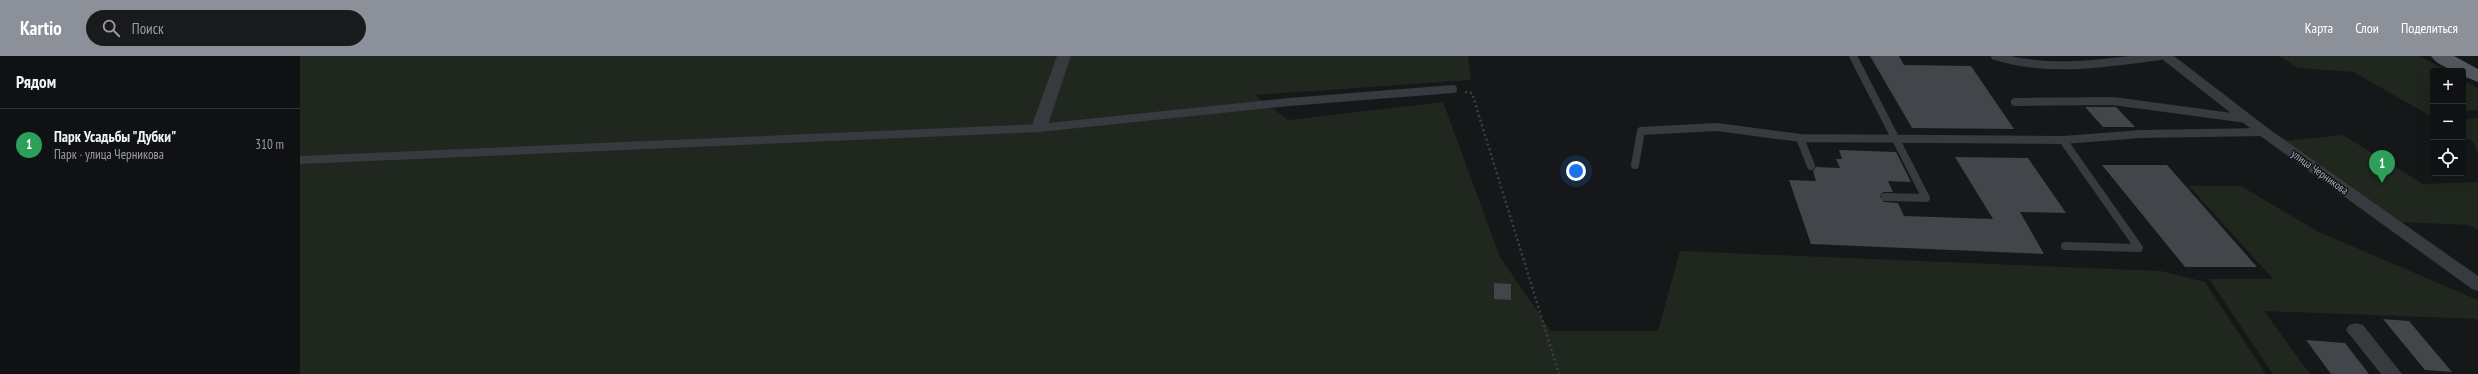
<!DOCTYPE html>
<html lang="ru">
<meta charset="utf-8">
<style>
body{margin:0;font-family:"PT Sans Narrow",sans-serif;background:#191a1b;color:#f1f3f6}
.controls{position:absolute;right:12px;top:12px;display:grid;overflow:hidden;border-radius:4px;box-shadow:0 4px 16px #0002}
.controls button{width:36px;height:36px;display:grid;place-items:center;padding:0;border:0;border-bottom:1px solid #303132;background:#101112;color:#f1f3f6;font:20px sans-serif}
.you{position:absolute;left:1276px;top:115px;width:14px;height:14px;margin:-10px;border:3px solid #fff;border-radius:50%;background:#1a73e8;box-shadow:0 0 0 6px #1a73e833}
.badge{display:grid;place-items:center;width:26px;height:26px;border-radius:50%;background:#8c9099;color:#fff;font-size:13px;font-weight:700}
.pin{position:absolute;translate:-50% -33px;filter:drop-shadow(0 1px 2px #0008)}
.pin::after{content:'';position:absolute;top:21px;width:14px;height:12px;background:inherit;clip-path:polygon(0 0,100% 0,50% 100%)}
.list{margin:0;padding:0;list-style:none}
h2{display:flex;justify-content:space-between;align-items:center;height:52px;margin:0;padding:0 16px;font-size:17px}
h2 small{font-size:13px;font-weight:400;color:#9c9d9f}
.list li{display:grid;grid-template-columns:26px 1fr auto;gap:12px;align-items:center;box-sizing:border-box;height:72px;padding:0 16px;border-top:1px solid #303132}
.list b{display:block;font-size:15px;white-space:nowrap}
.list p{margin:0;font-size:13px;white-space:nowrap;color:#9c9d9f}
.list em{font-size:13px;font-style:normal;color:#9c9d9f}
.icon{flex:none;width:22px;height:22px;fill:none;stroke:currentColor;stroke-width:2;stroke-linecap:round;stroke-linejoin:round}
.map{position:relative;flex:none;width:2178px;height:318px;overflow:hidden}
header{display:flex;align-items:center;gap:24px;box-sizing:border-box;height:56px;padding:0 20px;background:#8c9099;color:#fff}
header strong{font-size:19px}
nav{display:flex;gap:22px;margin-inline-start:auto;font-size:14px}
.search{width:280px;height:36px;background:#191a1b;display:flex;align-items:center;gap:10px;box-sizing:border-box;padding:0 14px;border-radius:22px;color:#9c9d9f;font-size:15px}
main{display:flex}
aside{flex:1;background:#101112}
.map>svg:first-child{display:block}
.green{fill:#1f271e}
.building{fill:#424549}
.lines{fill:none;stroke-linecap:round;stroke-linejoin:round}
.path{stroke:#3d4145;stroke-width:2.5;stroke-dasharray:2 3;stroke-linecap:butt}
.lane{stroke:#373a3e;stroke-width:8}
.street{fill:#373a3e;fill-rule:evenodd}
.primary{fill:#53575d;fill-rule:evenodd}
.labels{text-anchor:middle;stroke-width:3;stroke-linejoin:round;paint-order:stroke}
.street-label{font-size:11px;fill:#a8b1b9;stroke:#111214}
</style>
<header>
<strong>Kartio</strong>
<div class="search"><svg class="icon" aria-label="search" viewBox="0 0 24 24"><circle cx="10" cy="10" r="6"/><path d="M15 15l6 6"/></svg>Поиск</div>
<nav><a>Карта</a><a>Слои</a><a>Поделиться</a></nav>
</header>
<main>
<aside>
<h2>Рядом<small></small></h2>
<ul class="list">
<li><span class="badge" style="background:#2e9e5b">1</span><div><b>Парк Усадьбы &quot;Дубки&quot;</b><p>Парк · улица Черникова</p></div><em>310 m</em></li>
</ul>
</aside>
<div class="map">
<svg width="2178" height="318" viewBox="0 0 2178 318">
<rect width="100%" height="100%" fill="#161718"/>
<!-- green -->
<path class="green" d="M0,0H1168L1171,24L955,39L988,64L1143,46L1200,201L1251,275H1358L1380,195L1861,215L1905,226L1966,318H0Z
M1979,0H2119L2147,15H2133V59H2129L2053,16L1998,12Z
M2163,24L2178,32V54L2163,55Z
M2178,62V97L2173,86L2163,80V64Z
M2043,79L2123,128L2178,126V174L2169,169L2099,166L1983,85Z
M1889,130H1941L2019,176L2178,244V263L1964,255L2010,318H1973L1909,223H1973Z"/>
<!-- building -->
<path class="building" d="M1570,0H1599L1604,9L1671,10L1714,73L1612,72Z
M1785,51H1816L1835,71H1803Z
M1539,94L1596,96L1611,126L1588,125L1593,136H1583L1580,141L1584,146L1598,147L1604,160L1693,163L1655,101L1728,102L1766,157L1720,156L1744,198L1511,188L1489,124L1516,125L1513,115L1516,111L1540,112L1536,103H1542Z
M1802,109H1867L1957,211H1885Z
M1194,227L1211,228V244L1194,243Z
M2083,263L2109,265L2152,316L2125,314Z
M2006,284L2045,287L2069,318H2031Z"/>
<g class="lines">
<!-- path -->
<path class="path" d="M1165,36L1172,37L1259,318"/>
<!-- lane -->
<path class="lane" d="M1553,0L1626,142L1585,141
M1695,0C1750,17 1805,7 1860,0
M1715,46L1813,45L1947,63
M1500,82L1511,110
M1763,84L1839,192L1765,190
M0,104L739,72L989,46L1153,33
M1335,109L1341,75L1417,71L1500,82L1763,84L1841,78L1964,76"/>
<!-- street -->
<path class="street" d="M757,0H771L747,72L739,77L734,75L731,72Z
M1858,0H1874L1969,73L2178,220V235L2172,233L1959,79Z
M2056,267L2063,269L2102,318H2081L2046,274L2049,269Z"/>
<!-- primary -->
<path class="primary" d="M2131,0H2154L2178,13V26L2163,20V15C2152,15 2137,9 2131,0Z"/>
</g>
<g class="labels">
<!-- street labels -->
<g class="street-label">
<text transform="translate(2020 116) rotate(36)" y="4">улица Черникова</text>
</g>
</g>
</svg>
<div class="controls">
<button>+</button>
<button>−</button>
<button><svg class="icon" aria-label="locate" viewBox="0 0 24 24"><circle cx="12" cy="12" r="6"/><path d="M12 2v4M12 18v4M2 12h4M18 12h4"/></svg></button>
</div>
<div class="you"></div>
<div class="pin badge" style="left:2082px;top:127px;background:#2e9e5b">1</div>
</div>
</main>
